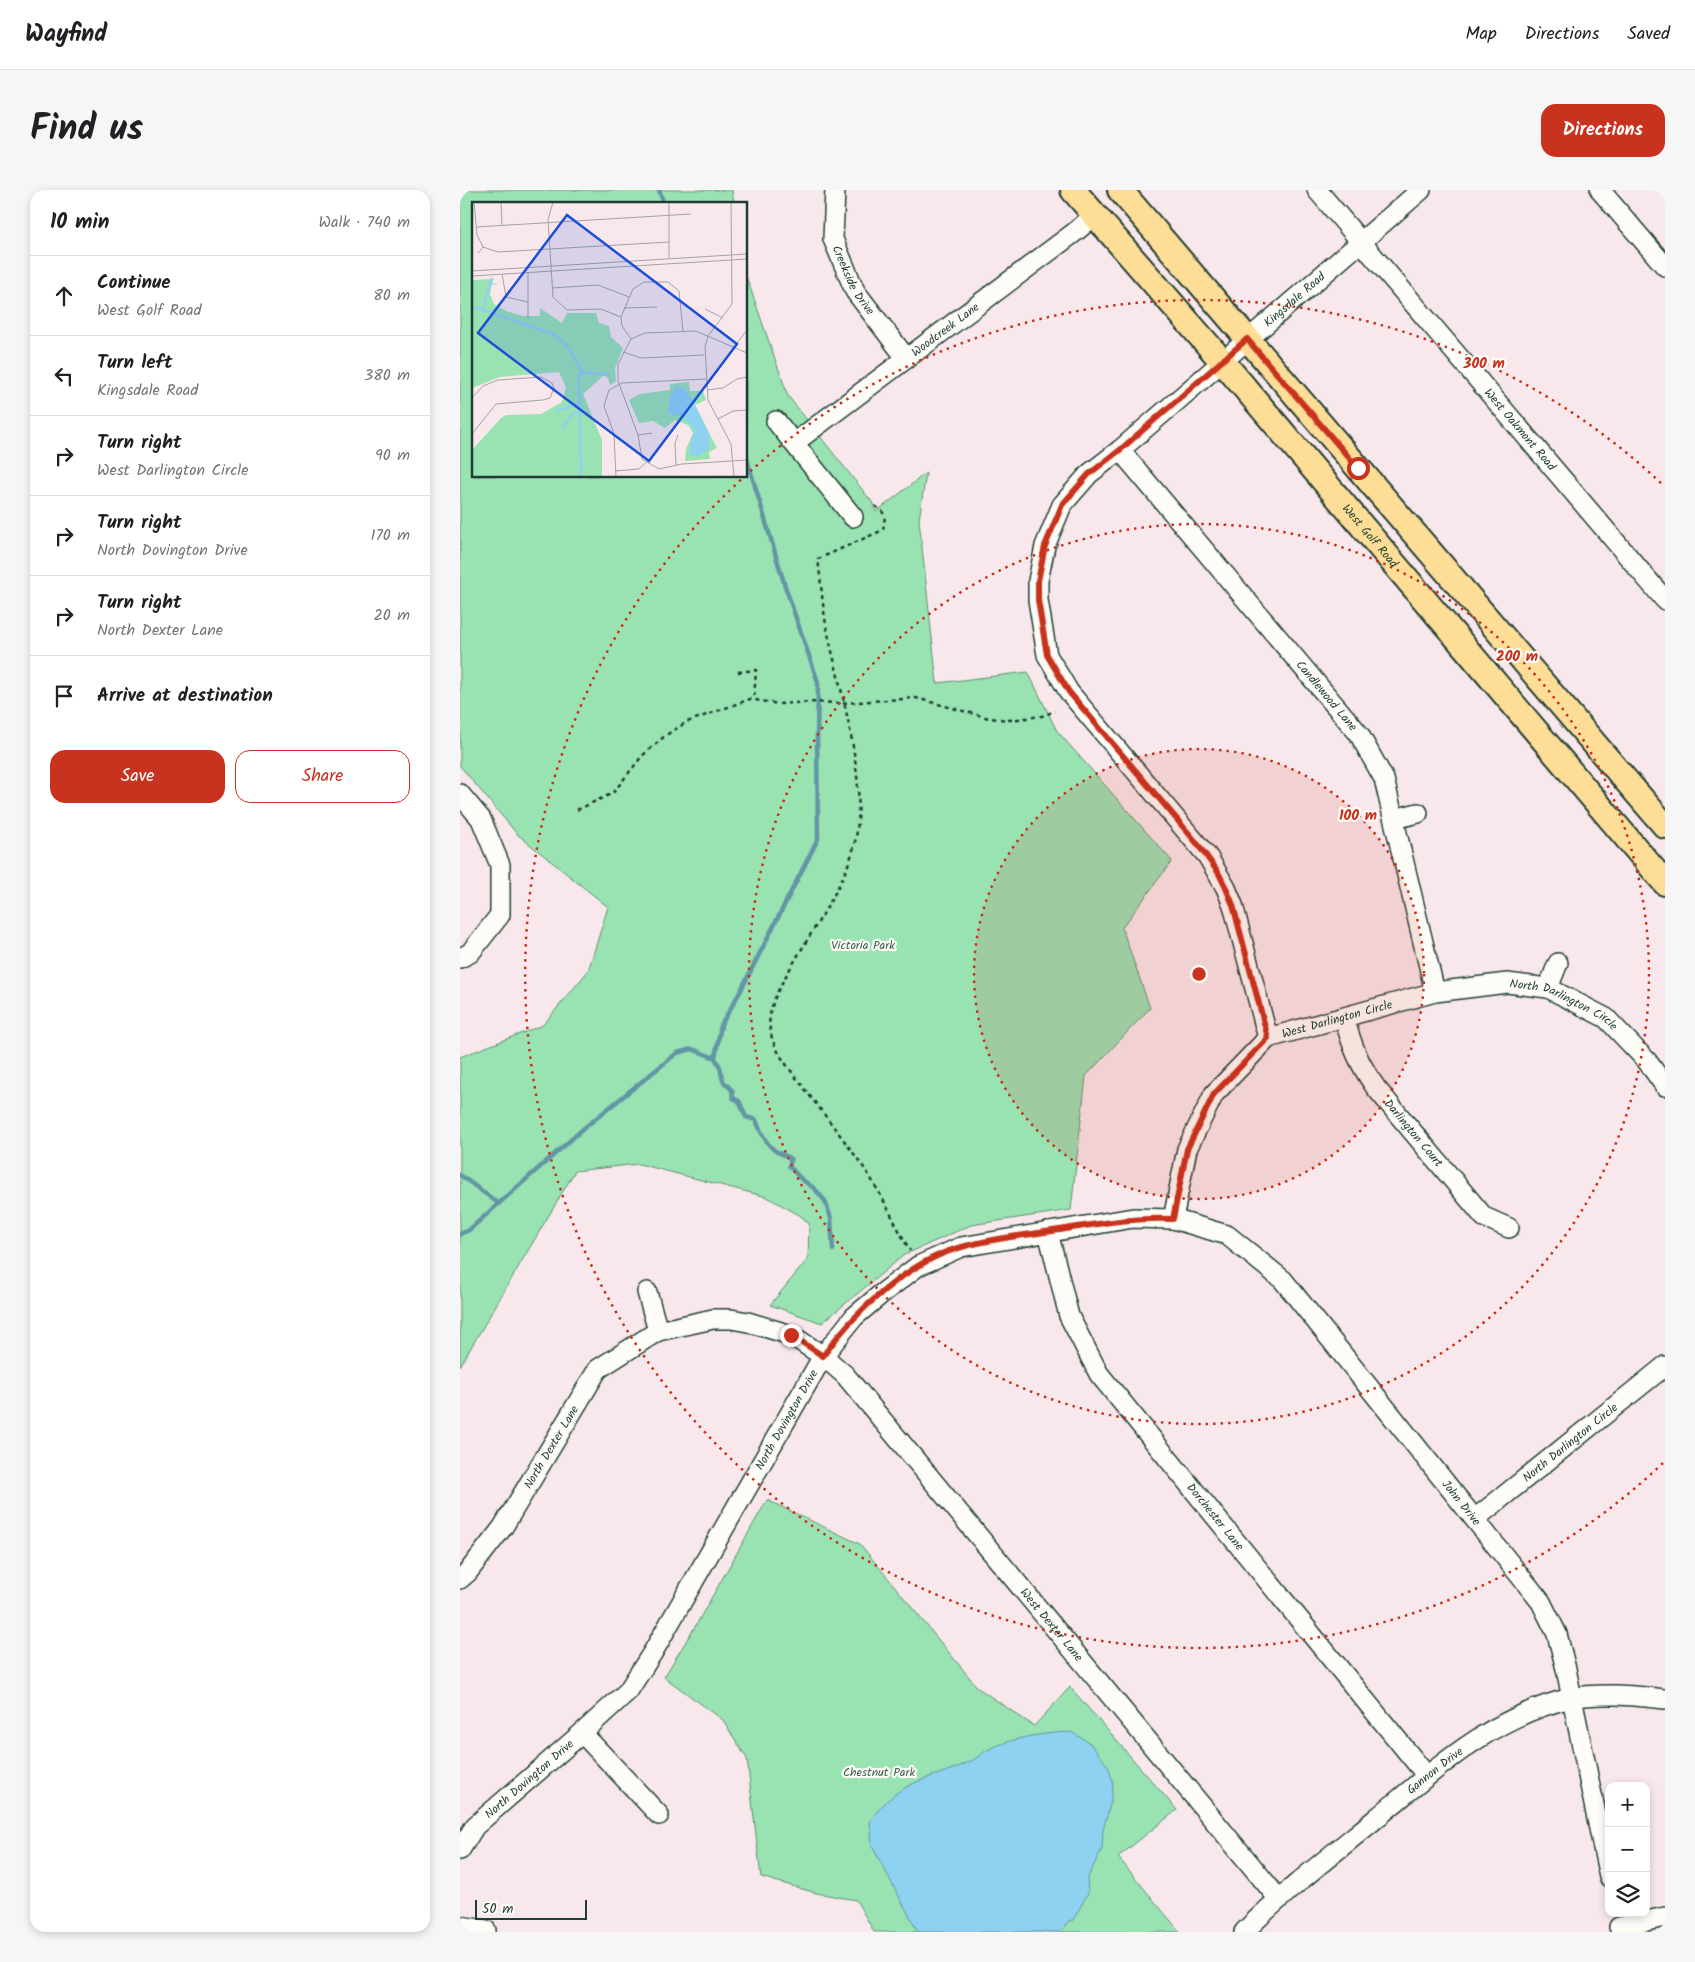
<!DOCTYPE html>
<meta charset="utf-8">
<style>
body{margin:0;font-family:Kalam,sans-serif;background:#f6f6f6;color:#202124}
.controls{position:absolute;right:15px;bottom:15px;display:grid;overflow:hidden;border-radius:10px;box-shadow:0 2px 8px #0003}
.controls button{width:45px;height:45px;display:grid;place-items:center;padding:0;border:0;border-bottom:1px solid #e0e0e0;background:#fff;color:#202124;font:25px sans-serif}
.scale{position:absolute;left:15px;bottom:12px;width:112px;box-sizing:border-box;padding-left:5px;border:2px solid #1f3d34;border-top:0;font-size:14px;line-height:18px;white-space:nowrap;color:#1f3d34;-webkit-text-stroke:4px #fdfcf7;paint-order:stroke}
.stop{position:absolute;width:15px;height:15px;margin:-11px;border:4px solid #c8321e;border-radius:50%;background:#fff}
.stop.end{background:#c8321e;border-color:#fff;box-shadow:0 1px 5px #0008}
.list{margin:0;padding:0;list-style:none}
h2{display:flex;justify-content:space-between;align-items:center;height:65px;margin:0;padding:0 20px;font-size:21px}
h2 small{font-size:16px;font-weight:400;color:#757577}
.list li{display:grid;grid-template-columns:32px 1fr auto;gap:15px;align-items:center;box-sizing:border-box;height:80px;padding:0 20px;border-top:1px solid #e0e0e0}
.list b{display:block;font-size:19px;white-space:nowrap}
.list p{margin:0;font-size:16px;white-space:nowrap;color:#757577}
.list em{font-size:16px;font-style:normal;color:#757577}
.actions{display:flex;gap:10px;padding:15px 20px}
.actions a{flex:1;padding:11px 0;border:1px solid #c8321e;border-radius:15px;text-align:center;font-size:18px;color:#c8321e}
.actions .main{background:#c8321e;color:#fff}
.icon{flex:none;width:28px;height:28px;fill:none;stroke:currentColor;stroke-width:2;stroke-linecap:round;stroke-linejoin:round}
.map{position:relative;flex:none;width:1205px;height:1742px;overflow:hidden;border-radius:15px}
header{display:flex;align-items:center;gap:30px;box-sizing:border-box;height:70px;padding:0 25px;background:#fff;border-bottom:1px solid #e0e0e0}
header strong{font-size:24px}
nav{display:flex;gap:28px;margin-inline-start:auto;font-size:18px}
.intro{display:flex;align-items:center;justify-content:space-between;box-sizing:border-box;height:120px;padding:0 30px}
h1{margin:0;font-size:35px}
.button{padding:12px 22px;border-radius:15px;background:#c8321e;color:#fff;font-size:18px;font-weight:700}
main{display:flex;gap:30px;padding:0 30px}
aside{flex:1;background:#fff;border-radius:15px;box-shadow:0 2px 8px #0003}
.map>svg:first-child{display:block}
.green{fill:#99e2b2;stroke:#5c9073}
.water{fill:#8fd1f1;stroke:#6296a5}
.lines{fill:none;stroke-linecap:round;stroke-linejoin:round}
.stream{stroke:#6296a5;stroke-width:4.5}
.minor-casing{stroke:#1f3d34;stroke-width:22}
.major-casing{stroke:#1f3d34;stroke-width:28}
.path{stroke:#1f3d34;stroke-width:2.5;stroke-dasharray:4 4;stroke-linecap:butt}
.minor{stroke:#fdfcf7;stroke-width:19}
.major{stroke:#fedd96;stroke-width:24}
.route{stroke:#c8321e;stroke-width:6}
.ring{fill:none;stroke:#c8321e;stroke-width:2.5;stroke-dasharray:2.5 5}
.labels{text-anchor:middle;stroke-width:4.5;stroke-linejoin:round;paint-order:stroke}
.street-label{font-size:12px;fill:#1f3d34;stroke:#fdfcf7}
.park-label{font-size:12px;fill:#375e4d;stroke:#fdfcf7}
.inset-river{fill:none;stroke:#8fd1f1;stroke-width:2.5}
.inset-road{fill:none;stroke:#a2a4a2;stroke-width:1}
.view{fill:#1d4ed8;fill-opacity:0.15;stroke:#1d4ed8;stroke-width:2.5}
.inset-edge{fill:none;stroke:#1f3d34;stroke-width:2.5}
.centre{fill:#c8321e;stroke:#fdfcf7;stroke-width:2.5}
.ring-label{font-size:15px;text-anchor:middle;font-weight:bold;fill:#c8321e;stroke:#fdfcf7;stroke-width:4.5;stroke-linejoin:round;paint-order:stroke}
</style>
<header>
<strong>Wayfind</strong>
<nav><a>Map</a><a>Directions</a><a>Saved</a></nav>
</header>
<div class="intro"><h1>Find us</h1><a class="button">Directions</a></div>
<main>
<aside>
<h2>10 min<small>Walk · 740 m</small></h2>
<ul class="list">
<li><svg class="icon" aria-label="ahead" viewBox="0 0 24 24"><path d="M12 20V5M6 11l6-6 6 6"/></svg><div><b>Continue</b><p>West Golf Road</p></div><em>80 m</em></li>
<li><svg class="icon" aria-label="left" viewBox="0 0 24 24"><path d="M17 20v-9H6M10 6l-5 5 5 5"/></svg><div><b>Turn left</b><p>Kingsdale Road</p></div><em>380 m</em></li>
<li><svg class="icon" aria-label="right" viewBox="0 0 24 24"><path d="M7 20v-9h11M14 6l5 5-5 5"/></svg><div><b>Turn right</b><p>West Darlington Circle</p></div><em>90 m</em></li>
<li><svg class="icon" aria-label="right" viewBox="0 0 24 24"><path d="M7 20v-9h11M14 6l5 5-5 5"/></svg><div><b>Turn right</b><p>North Dovington Drive</p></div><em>170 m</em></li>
<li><svg class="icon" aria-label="right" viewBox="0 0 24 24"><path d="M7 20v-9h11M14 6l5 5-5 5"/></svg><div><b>Turn right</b><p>North Dexter Lane</p></div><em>20 m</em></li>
<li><svg class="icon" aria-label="arrive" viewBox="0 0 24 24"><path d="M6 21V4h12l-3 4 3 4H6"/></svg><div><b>Arrive at destination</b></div></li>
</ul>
<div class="actions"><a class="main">Save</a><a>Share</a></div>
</aside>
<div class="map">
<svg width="1205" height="1742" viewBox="0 0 1205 1742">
<rect width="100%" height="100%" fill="#f9e8eb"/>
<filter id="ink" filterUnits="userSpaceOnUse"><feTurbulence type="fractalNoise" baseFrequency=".02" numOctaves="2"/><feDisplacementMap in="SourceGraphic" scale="10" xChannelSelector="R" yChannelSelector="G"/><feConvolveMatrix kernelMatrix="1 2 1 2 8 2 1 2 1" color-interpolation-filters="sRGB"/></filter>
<g filter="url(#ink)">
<!-- green -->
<path class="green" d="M0,0H272L274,14H14V286H286V86L328,206L412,312L416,322L466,283L459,330L477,493L568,482L597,541L712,671L662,738L690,818L626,886L611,1020L511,1035L444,1065L362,1133L310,1115L348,1069L349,1034L341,1026L307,1007L179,974L115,981L0,1176V867L83,835L128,781L148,717L57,644L0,576Z
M307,1310L400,1354L518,1498L574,1536L610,1497L717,1620L658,1667L720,1742H414L396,1710L356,1703L301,1687L287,1569L263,1530L204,1487L236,1435Z"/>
<!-- water -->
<path class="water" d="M611,1542L630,1553L648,1576L653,1593L651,1611L643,1640L642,1659L627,1689L628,1703L613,1730L608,1731L601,1742H458L412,1656L410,1631C441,1586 470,1592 513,1570C519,1567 523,1562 529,1559C555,1547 583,1543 611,1542Z"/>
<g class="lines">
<!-- stream -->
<path class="stream" d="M199,0L204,14
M255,868L261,835L280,802L358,649L357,546L358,492L325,396L286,266
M0,985L38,1013
M0,1044L9,1040L124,938L217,863L232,859L255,868L260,877L263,891L272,900L273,908L279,911L286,927L296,930C300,941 307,956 317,962C323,965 326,964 331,970L329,976L340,988L355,999L365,1011L371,1028L373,1060"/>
<!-- minor casing -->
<g class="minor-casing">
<g id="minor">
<path id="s1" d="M375,0L373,49L395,101L446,168"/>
<path id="s2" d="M857,0L1205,410"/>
<path d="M1140,0L1205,76"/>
<path d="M316,231L393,327"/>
<path id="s3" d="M334,253L615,42L635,25"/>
<path id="s4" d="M660,260L899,544L924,589L975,802"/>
<path d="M0,604L21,629L40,675V725L10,763L0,768"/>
<path d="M934,629L958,623"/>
<path d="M1088,798L1098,773"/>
<path id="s5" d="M884,828C893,858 898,872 916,898L1024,1027L1049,1038"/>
<path id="s6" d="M808,848L773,715L766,698L748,667L609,502L587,465L578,410V391L585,356L602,315L629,284L660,260L961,0"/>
<path id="s7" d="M713,1029L727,959L754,904L808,848L975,802L1047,793L1088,798L1146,828L1187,871L1205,896"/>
<path id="s8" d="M588,1042L609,1126L639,1184L967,1586"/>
<path d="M187,1102L198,1141"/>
<path id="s9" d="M1015,1329L1205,1176"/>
<path id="s10" d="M0,1389L8,1382L43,1337L138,1179L198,1141L253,1129H271L288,1132L331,1145L363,1166L385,1185L818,1708"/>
<path id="s11" d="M199,1625L122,1543L168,1501L193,1462L363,1166L394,1127L420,1105L458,1076L501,1057L673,1028L713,1029L767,1045L823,1090L1081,1412L1097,1444L1106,1479L1149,1687"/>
<path id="s12" d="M0,1660L15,1636L122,1543"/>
<path d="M0,1736L26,1740"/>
<path d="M1159,1737L1205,1727"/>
<path id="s13" d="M784,1742C824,1702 869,1667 913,1631C975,1580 1030,1527 1111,1508C1139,1502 1176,1506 1205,1509"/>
</g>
</g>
<!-- major casing -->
<g class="major-casing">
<g id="major">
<path id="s14" d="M613,0L762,171L1205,693"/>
<path d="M660,0L1205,636"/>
</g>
</g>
<!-- path -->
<path class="path" d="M415,316L422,321L425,327L423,340L358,369C361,391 362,412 366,434C379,498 407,582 396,647C389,688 358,731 337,767C325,788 306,815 310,840C314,863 334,884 347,902C366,927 386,952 404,978C422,1004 435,1034 450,1061
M278,482L296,480L294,509
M117,620L153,603L182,566L206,545L227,532L290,509L318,514L349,512L383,513L456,508L529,528L550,530L582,526L595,521"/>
<!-- minor -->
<use href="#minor" class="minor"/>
<!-- major -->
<use href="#major" class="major"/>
</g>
</g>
<g class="lines" filter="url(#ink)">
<!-- route -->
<path class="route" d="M331,1145L363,1166C393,1123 450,1070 502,1057C533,1048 567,1045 599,1040C637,1034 674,1027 713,1029L727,959L754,904L808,848L773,715L766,698L758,682L736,652L609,502L587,465L578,410V391L585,356L602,315L629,284L660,260L787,149L898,278"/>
</g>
<!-- distance rings -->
<circle cx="739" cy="784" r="225" fill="#c8321e" fill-opacity=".12"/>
<g class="ring">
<circle cx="739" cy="784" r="225"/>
<circle cx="739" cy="784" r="450"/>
<path d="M1203 1273A674 674 0 1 1 1203 295"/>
</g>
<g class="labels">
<!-- street labels -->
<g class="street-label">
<text dy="4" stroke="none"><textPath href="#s1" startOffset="95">Creekside Drive</textPath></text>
<text dy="4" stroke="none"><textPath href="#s6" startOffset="916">Kingsdale Road</textPath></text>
<text dy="4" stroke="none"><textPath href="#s3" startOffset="189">Woodcreek Lane</textPath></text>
<text dy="4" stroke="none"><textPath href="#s2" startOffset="314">West Oakmont Road</textPath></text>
<text dy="4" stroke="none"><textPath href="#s14" startOffset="456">West Golf Road</textPath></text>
<text dy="4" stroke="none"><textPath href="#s4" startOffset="321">Candlewood Lane</textPath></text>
<text dy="4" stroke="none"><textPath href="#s7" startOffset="518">North Darlington Circle</textPath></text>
<text dy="4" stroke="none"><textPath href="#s7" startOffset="282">West Darlington Circle</textPath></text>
<text dy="4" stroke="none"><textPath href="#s5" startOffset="136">Darlington Court</textPath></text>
<text dy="4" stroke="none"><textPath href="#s11" startOffset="489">North Dovington Drive</textPath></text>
<text dy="4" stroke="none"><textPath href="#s9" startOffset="122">North Darlington Circle</textPath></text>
<text dy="4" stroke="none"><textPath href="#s10" startOffset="161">North Dexter Lane</textPath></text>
<text dy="4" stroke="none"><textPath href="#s11" startOffset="1369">John Drive</textPath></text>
<text dy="4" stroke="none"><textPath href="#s8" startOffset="336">Dorchester Lane</textPath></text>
<text dy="4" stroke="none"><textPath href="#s10" startOffset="851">West Dexter Lane</textPath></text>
<text dy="4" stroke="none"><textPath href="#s13" startOffset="250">Gannon Drive</textPath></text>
<text dy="4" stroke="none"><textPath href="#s12" startOffset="100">North Dovington Drive</textPath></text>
</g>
<!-- park labels -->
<g class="park-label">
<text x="403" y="759">Victoria Park</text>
<text x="419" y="1586">Chestnut Park</text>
</g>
</g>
<!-- overview -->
<g transform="translate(12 12)">
<rect width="275" height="275" fill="#f9e8eb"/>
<path d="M22,77L20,80L26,83L20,82L18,92L22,102L34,109L51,114H68V106L90,121L95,111H124L127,121L137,124L139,135L151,146L143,166L144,179L138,183L136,176L132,173L111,192L130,238V275H0V248L29,216L34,213L69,212L90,200L94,185L87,170L28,175L0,186V78ZM217,180L218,189H231L234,198L223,203L245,246L237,250L238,257L213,259L214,247L221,231L216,223L203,218L193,226L181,219L167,221L157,198L168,192L198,188V182Z" fill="#99e2b2"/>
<path d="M204,184L210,185L219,195L237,232V247L227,254H219L217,248L223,227L211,215L196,211L198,194Z" fill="#8fd1f1"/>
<path class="inset-river" d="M0,104L81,132L96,144L110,170L137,173M10,108L20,76M84,209L107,202M90,227L101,211L108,209M109,275L107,173L109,171"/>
<path class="inset-road" d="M2,0L5,33L11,45M29,0L30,23M81,0L76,18L81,95L95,108L129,107L149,115M197,0V57M259,0L260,102L236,134L233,145L236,198L259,242L262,275M4,25L219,12M6,51L11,45L26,50L197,40M0,69L275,52M56,71V117M30,72L34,95L56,100M0,74L275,57M80,86L126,83L157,95M152,106L185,105M233,107L251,116M159,137L150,124L149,115L161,87L172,80H196L207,89L211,130M261,146L275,128M151,150L169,156L232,153M235,188L251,186L265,177L275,175M0,196L11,184L26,178L69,175L80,181L82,186L78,196L71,198L24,202L0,232M246,217L261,209L275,208M180,231L166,233L146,179V162L159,137L173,131L224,129L275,151M166,233L170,257L187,267L210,262L275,258M204,263L203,241L206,233M143,269L167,267L178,257M144,275L142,232L132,204L137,188L150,181L234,177"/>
<path class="view" d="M95,13L265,142L177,259L6,131Z"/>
<rect width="275" height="275" class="inset-edge"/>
</g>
<circle cx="739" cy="784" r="8" class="centre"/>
<g class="ring-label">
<text x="1024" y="178">300 m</text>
<text x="1057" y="471">200 m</text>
<text x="898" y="630">100 m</text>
</g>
</svg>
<div class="controls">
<button>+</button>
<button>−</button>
<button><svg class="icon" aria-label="layers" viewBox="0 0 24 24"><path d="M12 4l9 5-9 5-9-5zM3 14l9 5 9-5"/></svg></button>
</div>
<div class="scale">50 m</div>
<div class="stop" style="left:898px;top:278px"></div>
<div class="stop end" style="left:331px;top:1145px"></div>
</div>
</main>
